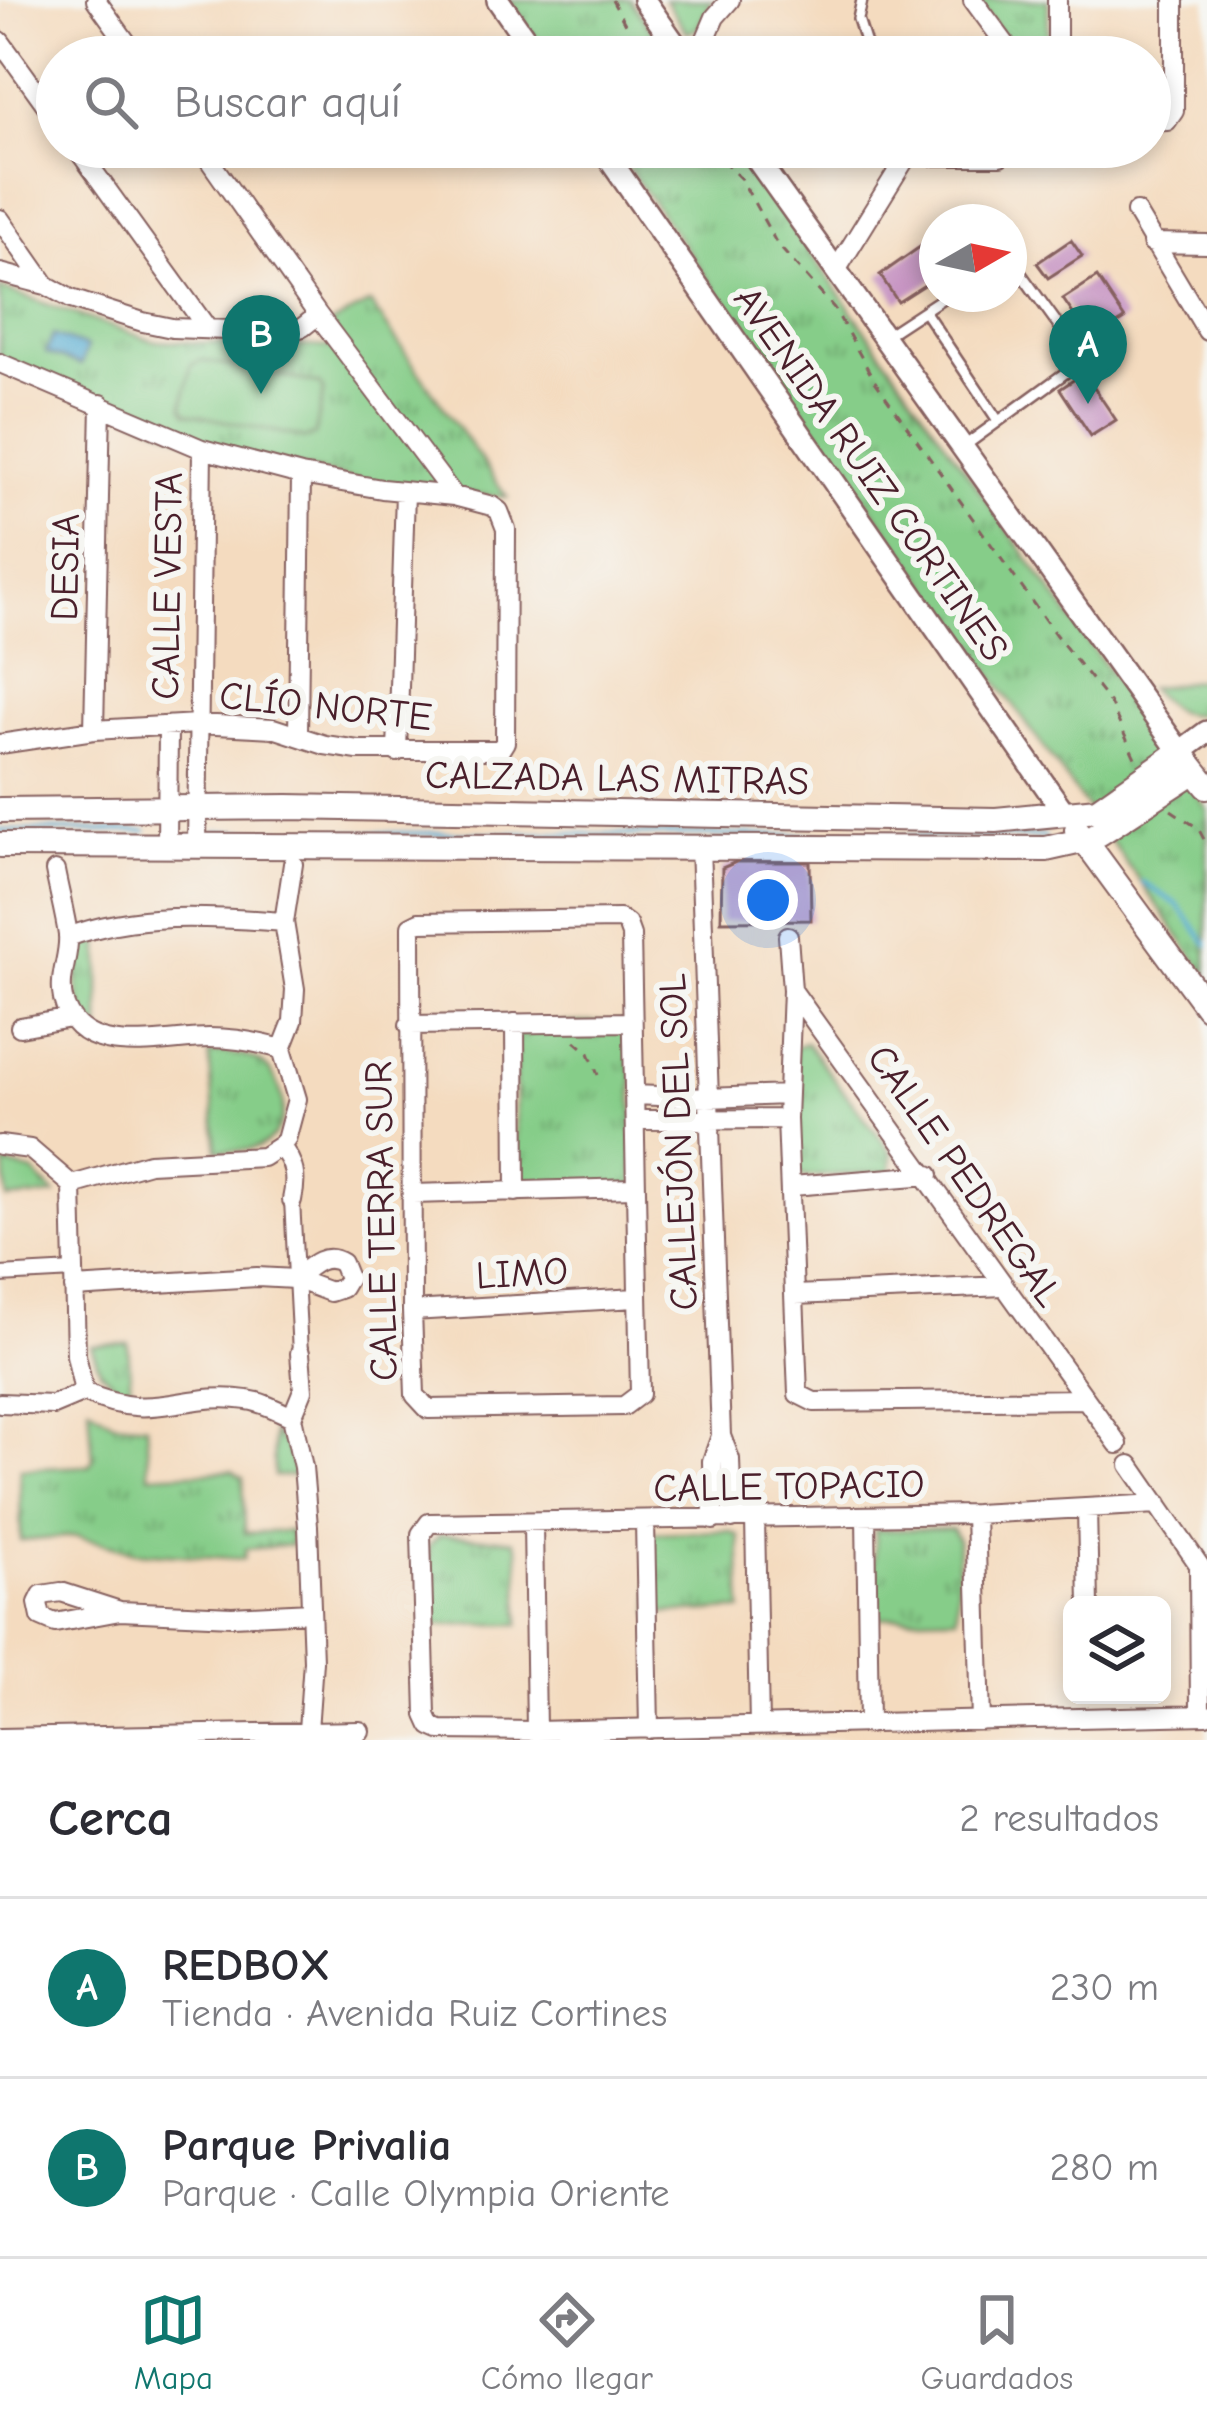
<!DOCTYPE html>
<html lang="es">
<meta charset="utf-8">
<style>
body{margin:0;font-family:"Comic Neue",sans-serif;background:#f2f2f3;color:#2b2b33}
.controls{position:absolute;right:36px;bottom:36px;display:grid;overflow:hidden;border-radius:18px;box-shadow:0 6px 18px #0003}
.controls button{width:108px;height:108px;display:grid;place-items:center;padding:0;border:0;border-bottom:3px solid #e1e1e2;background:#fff;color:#2b2b33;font:60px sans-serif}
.compass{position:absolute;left:919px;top:204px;width:108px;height:108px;border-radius:50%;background:#fff;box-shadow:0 6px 18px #0003;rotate:81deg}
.you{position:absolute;left:768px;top:900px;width:42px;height:42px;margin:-30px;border:9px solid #fff;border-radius:50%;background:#1a73e8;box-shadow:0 0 0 18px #1a73e833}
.badge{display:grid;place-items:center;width:78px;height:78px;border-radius:50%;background:#0f766e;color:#fff;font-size:39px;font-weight:700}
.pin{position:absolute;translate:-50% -99px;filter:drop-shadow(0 3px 6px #0008)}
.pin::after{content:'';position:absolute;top:63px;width:42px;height:36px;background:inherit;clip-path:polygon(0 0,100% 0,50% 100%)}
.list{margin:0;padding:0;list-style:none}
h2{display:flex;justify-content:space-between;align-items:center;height:156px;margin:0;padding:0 48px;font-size:51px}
h2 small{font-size:39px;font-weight:400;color:#7c7c81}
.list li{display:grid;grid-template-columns:78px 1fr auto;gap:36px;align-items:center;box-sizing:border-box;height:180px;padding:0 48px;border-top:3px solid #e1e1e2}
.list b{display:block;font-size:45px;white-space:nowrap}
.list p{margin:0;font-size:39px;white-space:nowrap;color:#7c7c81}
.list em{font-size:39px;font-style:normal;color:#7c7c81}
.icon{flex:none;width:66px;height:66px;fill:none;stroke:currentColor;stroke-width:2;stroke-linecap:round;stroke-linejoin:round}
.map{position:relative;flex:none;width:1207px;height:1740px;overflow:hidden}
.search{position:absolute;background:#fff;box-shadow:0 6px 18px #0003;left:36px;right:36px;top:36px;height:132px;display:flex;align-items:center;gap:30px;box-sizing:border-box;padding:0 42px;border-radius:66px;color:#7c7c81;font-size:45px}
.sheet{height:516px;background:#fff}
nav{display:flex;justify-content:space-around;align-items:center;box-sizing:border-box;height:168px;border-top:3px solid #e1e1e2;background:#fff;font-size:33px;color:#7c7c81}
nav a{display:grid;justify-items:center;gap:6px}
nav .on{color:#0f766e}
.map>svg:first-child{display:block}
.park{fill:url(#park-tufts);stroke:#68765a;stroke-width:3}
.pitch{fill:#86cd89;stroke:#68765a;stroke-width:3}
.water{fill:url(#water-ripples);stroke:#4f667e;stroke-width:3}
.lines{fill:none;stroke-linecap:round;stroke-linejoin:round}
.stream{stroke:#54acd1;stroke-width:4.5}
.building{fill:#c795c3}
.service-casing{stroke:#86615f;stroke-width:14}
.pedestrian-casing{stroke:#86615f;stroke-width:18}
.minor-casing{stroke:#86615f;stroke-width:22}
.tertiary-casing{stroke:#86615f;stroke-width:26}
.secondary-casing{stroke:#86615f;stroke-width:28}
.path{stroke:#86615f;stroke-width:3;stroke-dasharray:9 9;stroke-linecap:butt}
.service{stroke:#fff;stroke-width:9}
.pedestrian{stroke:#fff;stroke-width:14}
.minor{stroke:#fff;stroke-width:18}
.tertiary{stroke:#fff;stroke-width:21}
.secondary{stroke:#fff;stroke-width:24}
.labels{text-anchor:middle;stroke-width:12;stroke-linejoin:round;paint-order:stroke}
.street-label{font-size:39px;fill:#4a1f2b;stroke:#f6f6f2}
</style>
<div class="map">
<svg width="1207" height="1740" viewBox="0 0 1207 1740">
<defs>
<pattern id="park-tufts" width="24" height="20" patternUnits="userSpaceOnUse" patternTransform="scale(3)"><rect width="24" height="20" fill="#86cd89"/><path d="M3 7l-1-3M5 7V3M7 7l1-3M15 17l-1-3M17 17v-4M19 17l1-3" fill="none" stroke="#70a670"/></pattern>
<pattern id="water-ripples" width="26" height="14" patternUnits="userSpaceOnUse" patternTransform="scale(3)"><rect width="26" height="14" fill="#54acd1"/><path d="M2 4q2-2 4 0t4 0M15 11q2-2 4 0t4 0" fill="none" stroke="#488baa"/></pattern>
</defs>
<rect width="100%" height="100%" fill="#f6f6f2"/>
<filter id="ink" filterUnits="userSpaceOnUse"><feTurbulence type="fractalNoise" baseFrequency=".00833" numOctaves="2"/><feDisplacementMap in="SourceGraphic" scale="24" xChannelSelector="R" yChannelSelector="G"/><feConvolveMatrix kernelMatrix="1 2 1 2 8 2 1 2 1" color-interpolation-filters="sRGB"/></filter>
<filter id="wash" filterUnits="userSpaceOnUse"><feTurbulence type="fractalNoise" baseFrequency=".004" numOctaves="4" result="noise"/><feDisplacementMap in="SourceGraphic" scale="48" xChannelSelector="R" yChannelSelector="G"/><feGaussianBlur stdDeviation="2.7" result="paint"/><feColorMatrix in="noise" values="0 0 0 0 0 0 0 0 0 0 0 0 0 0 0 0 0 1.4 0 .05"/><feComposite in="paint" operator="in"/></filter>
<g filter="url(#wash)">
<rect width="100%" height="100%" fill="#f4dbbf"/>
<!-- park -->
<path class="park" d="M508,0H630L671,57H549Z
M665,0H712L697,29L687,33Z
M977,0H1048V57H1017Z
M613,147H735L1207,809V975Z
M0,288L153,341L331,347L329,325L370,303L507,497L388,487L208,447L0,360Z
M1207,679V713C1178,719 1167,708 1149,688Z
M100,938V1032C74,1008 72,978 86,946Z
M632,1022L634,1188L516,1192L515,1023Z
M806,1043L892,1153L891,1171L805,1177L796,1171L794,1047Z
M223,1053C236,1055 249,1055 260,1062C285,1078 294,1127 264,1144C251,1152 232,1151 217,1150L209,1054Z
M5,1164L34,1173L55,1195L7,1199Z
M128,1343L131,1395L101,1372L91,1346Z
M89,1406L113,1422L146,1425L149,1475L232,1471L243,1478L245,1533L290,1531L291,1545L246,1549L244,1559L135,1552L76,1536L21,1541L20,1469L89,1466L93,1460Z
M273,1432L287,1449L296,1476H274Z
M952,1529L958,1540L957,1616L873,1618L875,1530Z
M729,1531L739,1536L742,1610L651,1613L649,1533Z
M440,1535L514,1540L518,1549L520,1624L430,1625L429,1546Z"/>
<!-- pitch -->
<path class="pitch" d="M201,360L320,384L324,390L315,435L306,438L187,413L183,406L191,365Z"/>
<!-- water -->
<path class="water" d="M53,335L87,347L81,365L46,353Z"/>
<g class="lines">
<!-- stream -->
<path class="stream" d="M0,831H146
M217,832L1045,837
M1142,882L1178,905L1207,944"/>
</g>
<g id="blocks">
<!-- building -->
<path class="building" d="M934,237L937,277L898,302L880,275Z
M1071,240L1082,256L1048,278L1037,263Z
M1097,277L1125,319L1091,340L1063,299Z
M1084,373L1116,420L1091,436L1060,389Z
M810,862L811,920L721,921L722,868L736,862Z"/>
</g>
</g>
<g filter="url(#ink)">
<use href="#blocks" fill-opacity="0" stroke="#86615f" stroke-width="3"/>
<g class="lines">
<!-- service casing -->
<g class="service-casing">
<path id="service" d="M862,0L858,19L870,57
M925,312L997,419
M885,336L949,294
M963,447L1072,368L1077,351L1009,257"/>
</g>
<!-- pedestrian casing -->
<g class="pedestrian-casing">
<path id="pedestrian" d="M292,1200L300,1353
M0,1275L74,1271"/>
</g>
<!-- minor casing -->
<g class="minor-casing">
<path id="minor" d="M96,0L137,57
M973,0L1015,57
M0,41L57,120
M698,57L715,17L730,0
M1057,57V0
M1150,122L1167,121L1174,111V0
M76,147L207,328
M200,147L318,315L454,496
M1136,212L1207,331
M0,219L46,285
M1152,243L1207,244
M837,269L907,156H1000
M0,273L46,285L71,299L143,322L172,328L287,332L303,327L318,315
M0,363L202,449L301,475L382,489L454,496L492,506L499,511L506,529L505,742L500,750H358L325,745L273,728L197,724L94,730L0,744
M94,730L101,404
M298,736L301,475
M397,752L405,492
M167,846L168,728
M197,846L202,449
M700,846L721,1436L730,1459L732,1519
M55,871C59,892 65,914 68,935C70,956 58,976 63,999C79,1063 162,1038 209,1038C235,1038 257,1042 282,1049
M620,919L627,924L631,935L640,1394L624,1406L428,1409L415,1395L412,1311L411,926L419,922Z
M788,936L792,990L787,1119L798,1394L814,1402L1085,1399
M68,937C137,911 212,917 284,922
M792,990L1118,1444
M515,1023L516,1192
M409,1025L632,1022
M20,1027L71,1018
M634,1095L707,1098L787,1095
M635,1120L787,1119
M0,1145L30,1149L72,1185L149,1163L263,1157L280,1146
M72,1185L76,1355L84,1392
M792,1186L929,1175
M412,1194L634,1188
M292,1200C297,1178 295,1163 280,1146L286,1140L297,1099L282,1049L293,1021L295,989L284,922L293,864
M74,1288L257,1277L295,1279L330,1292L342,1288L348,1278L342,1263C324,1251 309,1267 295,1279
M795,1295L1004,1286
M412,1311L636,1298
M300,1353L303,1390L292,1417L303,1467L308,1526L313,1661L308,1730
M0,1403L53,1405L84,1392C155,1425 183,1390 247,1400C263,1402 277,1410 292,1417
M1130,1465L1206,1575
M1158,1504L975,1514L429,1523L421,1534L426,1715L431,1726L440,1730L536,1731L1207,1715
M1087,1508L1089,1605
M975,1514L981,1721
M866,1516L869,1724
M755,1519L759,1726
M713,1520L712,1461L721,1436
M645,1522L649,1729
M533,1523L536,1731
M1199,1566L1200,1715
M120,1611L61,1592L42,1595L38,1603L41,1617L55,1623L120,1611L232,1616L311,1612
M0,1738L360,1731"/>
</g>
<!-- tertiary casing -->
<g class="tertiary-casing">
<path id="tertiary" d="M498,0L538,57
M644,0L684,57
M601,147L1065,814
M748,147L1180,752L1207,732"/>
</g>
<!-- secondary casing -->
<g class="secondary-casing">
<path id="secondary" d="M0,810L288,807L996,820L1097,810L1180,752L1207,786
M1077,830L1207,1007
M0,845L1046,849L1086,840L1100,833L1195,771"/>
</g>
<!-- path -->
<path class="path" d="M612,0L638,48L648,57
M710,147L741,179L777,244L834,308L874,380L1055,634L1110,703L1136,760
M1171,810L1198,828L1207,845
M575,1041L589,1053L598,1075"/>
<!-- service -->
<use href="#service" class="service"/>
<!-- pedestrian -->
<use href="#pedestrian" class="pedestrian"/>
<!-- minor -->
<use href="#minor" class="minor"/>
<!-- tertiary -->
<use href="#tertiary" class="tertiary"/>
<!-- secondary -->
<use href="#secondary" class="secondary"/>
</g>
</g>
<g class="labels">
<!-- street labels -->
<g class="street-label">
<text transform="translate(872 473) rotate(55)" y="14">AVENIDA RUIZ CORTINES</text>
<text transform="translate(64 567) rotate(-89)" y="14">DESIA</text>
<text transform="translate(166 586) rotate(-89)" y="14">CALLE VESTA</text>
<text transform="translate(326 705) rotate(6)" y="14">CLÍO NORTE</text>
<text transform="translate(617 777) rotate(1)" y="14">CALZADA LAS MITRAS</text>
<text transform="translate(677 1142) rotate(-92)" y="14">CALLEJÓN DEL SOL</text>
<text transform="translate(966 1175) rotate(55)" y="14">CALLE PEDREGAL</text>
<text transform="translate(380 1221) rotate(-91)" y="14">CALLE TERRA SUR</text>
<text transform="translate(522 1272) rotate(-3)" y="14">LIMO</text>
<text transform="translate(789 1485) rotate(-1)" y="14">CALLE TOPACIO</text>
</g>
</g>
</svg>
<div class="controls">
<button><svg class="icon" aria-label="layers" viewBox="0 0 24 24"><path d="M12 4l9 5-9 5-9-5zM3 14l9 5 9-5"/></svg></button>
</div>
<svg class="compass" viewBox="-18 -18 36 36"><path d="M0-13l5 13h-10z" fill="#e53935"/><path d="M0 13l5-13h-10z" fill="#7c7c81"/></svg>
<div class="you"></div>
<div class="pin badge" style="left:1088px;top:404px">A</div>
<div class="pin badge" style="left:261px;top:394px">B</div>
<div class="search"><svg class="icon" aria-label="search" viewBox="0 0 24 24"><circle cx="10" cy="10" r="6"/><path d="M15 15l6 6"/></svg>Buscar aquí</div>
</div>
<section class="sheet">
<h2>Cerca<small>2 resultados</small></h2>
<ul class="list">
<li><span class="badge">A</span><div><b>REDBOX</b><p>Tienda · Avenida Ruiz Cortines</p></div><em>230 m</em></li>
<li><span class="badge">B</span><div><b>Parque Privalia</b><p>Parque · Calle Olympia Oriente</p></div><em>280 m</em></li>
</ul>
</section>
<nav>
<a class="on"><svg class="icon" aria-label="map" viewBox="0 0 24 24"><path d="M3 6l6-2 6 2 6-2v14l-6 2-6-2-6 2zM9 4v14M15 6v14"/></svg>Mapa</a>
<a><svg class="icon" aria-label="directions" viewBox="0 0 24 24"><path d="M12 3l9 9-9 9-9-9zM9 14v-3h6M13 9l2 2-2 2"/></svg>Cómo llegar</a>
<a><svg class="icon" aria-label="saved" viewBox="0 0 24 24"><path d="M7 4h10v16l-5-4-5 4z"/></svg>Guardados</a>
</nav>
